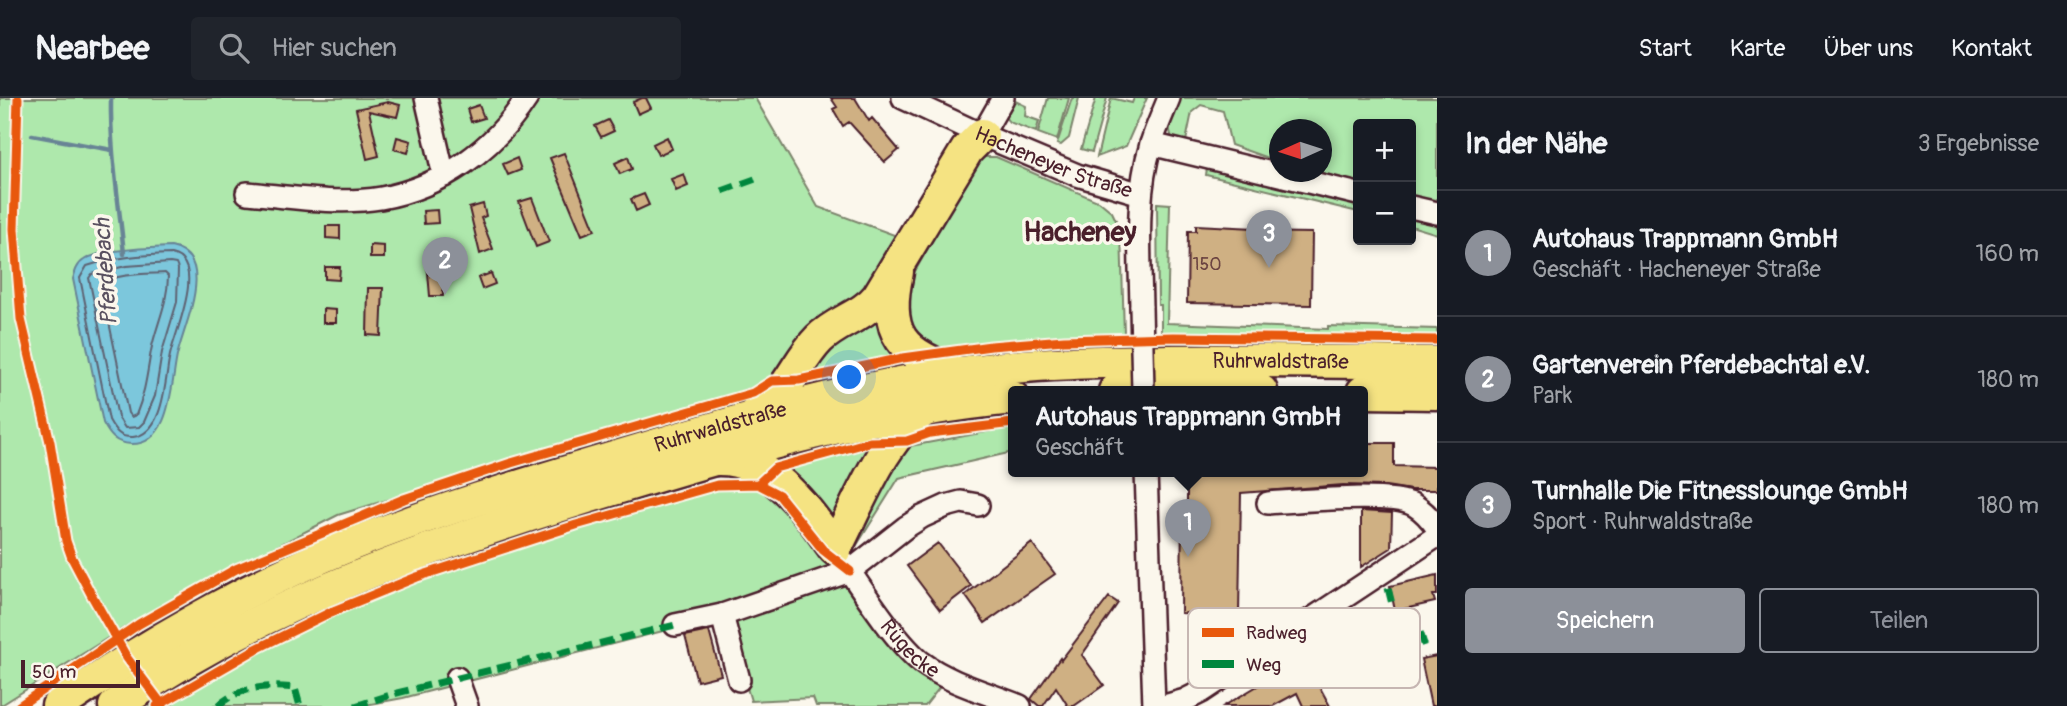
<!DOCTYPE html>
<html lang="de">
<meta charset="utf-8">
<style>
body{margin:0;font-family:Pangolin,sans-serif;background:#20242c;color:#f1f3f6}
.controls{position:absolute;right:21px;top:21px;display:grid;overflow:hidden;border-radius:7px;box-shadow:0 4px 10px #0003}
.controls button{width:63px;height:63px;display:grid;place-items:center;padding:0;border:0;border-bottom:2px solid #363941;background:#171b24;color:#f1f3f6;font:35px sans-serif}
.compass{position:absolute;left:1269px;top:21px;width:63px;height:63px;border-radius:50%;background:#171b24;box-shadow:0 4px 10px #0003;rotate:267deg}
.scale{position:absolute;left:21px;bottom:18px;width:119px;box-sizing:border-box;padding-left:7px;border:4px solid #4a1f2b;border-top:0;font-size:19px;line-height:24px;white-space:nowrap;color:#4a1f2b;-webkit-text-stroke:5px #fbf7ec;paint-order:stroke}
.you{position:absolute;left:850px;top:280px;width:24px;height:24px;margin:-18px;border:5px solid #fff;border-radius:50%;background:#1a73e8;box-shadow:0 0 0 10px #1a73e833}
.badge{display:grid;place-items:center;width:46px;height:46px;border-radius:50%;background:#8c9099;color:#fff;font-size:23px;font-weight:700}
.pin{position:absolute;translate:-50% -58px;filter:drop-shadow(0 2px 4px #0008)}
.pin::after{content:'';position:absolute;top:37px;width:24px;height:21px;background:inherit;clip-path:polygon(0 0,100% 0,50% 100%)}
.popup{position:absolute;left:1008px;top:288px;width:360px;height:91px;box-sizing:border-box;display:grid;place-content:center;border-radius:7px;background:#171b24;filter:drop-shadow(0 2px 5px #0005);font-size:23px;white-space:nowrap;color:#9ea1a6}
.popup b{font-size:26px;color:#f1f3f6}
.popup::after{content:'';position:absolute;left:50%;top:100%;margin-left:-14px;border:14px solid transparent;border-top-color:#171b24}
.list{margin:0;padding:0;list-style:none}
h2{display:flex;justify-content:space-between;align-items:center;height:91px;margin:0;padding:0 28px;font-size:30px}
h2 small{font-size:23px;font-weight:400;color:#9ea1a6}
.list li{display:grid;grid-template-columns:46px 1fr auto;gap:21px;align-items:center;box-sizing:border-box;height:126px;padding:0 28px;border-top:2px solid #363941}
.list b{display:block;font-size:26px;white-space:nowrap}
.list p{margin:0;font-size:23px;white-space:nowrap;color:#9ea1a6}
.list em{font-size:23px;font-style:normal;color:#9ea1a6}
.actions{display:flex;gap:14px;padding:21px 28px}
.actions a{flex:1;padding:16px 0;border:2px solid #8c9099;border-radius:7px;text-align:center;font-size:24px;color:#8c9099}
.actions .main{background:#8c9099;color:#fff}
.icon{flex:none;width:38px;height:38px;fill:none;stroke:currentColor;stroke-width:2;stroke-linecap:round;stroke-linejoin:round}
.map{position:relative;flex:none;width:1437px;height:608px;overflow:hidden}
header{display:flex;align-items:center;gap:42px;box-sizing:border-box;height:98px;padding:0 35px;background:#171b24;border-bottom:2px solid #363941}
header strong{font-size:33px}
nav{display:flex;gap:38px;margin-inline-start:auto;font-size:24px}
.search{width:490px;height:63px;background:#20242c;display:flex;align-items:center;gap:18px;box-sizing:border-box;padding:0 24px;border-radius:7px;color:#9ea1a6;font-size:26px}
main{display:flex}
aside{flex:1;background:#171b24}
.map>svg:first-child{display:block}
.green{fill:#aee8ac;stroke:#7c846c;stroke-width:2}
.water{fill:#7cc7dc;stroke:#688495;stroke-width:2}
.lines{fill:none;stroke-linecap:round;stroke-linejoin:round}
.shore{stroke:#5e6272;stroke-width:2}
.stream{stroke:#688495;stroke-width:4.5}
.building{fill:#cfb083;stroke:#4a1f2b;stroke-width:2}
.minor-casing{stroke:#4a1f2b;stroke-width:26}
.highway-casing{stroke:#4a1f2b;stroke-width:37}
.minor{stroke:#fbf7ec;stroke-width:21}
.highway{stroke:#f5e382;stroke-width:32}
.minor-bridge-casing{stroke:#4a1f2b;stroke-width:26;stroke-linecap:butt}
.minor-bridge{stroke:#fbf7ec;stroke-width:21}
.quiet{stroke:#00873e;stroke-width:7;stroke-dasharray:14 7;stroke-linecap:butt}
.cycleway-casing{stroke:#fbf7ec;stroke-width:13}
.cycleway{stroke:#e8590c;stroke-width:9}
.labels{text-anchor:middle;stroke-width:7;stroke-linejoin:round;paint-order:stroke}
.number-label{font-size:18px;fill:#6b4341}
.street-label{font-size:21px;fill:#4a1f2b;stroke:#fbf7ec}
.water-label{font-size:23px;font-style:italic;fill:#595160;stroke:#fbf7ec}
.district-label{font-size:28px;font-weight:bold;fill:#4a1f2b;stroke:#fbf7ec}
.key{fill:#fbf7ec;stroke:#c6b6b2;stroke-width:2}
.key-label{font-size:19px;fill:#4a1f2b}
</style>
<header>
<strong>Nearbee</strong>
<div class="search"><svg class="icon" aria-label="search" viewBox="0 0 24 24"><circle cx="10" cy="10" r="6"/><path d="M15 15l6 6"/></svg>Hier suchen</div>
<nav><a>Start</a><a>Karte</a><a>Über uns</a><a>Kontakt</a></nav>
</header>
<main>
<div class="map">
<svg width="1437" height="608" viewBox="0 0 1437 608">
<rect width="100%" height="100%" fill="#fbf7ec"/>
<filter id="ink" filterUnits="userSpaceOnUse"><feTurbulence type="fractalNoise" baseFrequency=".0143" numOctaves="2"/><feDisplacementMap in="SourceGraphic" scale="14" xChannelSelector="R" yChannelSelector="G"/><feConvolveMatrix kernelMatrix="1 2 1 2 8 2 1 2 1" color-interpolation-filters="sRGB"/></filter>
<g filter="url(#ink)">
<!-- green -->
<path class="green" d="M0,0H755L818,109L897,138L861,200L781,273L761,287L338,417L189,493L128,527L0,608Z
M1048,0H1069L1057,42L1038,35Z
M1072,0H1079L1069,40L1061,47L1057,46Z
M1096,0H1107L1092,54L1081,51Z
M1111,0L1132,5L1134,0H1147L1126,48L1097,59Z
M1178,0H1437V109L1411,102V26H1358V88L1307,74H1322V32H1280L1279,64L1231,47L1223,13L1201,7L1192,14L1186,43L1181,46L1172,41L1169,29Z
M1013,2L1026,8L1025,18L1039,23L1036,34L1009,24L1005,19Z
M984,59H996L1100,104L1112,114L1121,133L1124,236L992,244L940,251L921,244L909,230L904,193L976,64Z
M1207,70L1266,79L1358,101V114L1206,77Z
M1157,105L1170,106L1167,225L1328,231V228L1437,231V239L1161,234V207H1158Z
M1411,113L1437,119V136L1411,128Z
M870,223L880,227L900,258L803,277L828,240Z
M1013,329V354L899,380L850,458L943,585L925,608H816L813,600L751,603L725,517L403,600L360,608H138L220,556L304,515L433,464L632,401L697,394L783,375L781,371L882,347L879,354Z"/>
<!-- water -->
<path class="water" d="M171,149C219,158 183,229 177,258C171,286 171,347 131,346C115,345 110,338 103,325L73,181C75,174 77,166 84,162C101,151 150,150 171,149Z"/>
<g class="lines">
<!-- shore -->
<path class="shore" d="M171,156C208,163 175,234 170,257C165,279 165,336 133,339C120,340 115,333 109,322L80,180L87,168C114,159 143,157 171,156Z
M170,165L176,166L178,171L177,204L162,254L155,298L144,324L139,329L125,330L118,319L89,180L92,176L126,168Z
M165,175L168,178C168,206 156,227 151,253C147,276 145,295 136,317L131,319L128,315L101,186C116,175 146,176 165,175Z"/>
<!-- stream -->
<path class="stream" d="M111,0C110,53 119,104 124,156
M32,37L112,52"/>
</g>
<!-- building -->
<path class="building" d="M642,0H646L651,10L638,16L633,4Z
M831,0H855L869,23L872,20L899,52L885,64L849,24L843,28L833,11L837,9Z
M388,4L400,7L397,19L369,13L379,58L367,61L356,11Z
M479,7L484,20L471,24L467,11Z
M608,22L614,33L601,39L595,28Z
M397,39L411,43L408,55L394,51Z
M667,39L672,51L658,57L653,46Z
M564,55L595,132L582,137L550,60Z
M628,59L632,71L620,76L615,65Z
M517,60L521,72L508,77L503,66Z
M684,76L688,88L676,93L671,81Z
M644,96L649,107L636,113L631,101Z
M532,100L549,144L536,149L519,104Z
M483,106L486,118L481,120L493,151L480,156L469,110Z
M437,112L438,125L424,126L423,113Z
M1196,127L1254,130V134L1312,135L1311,207L1187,205L1188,133H1196Z
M326,128H340V141L326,140Z
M370,147L384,148V160H370Z
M441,151L443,198H430L426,152Z
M325,169H340L339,182L325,181Z
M491,175L495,186L482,191L478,180Z
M368,190H383L381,238L367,237Z
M323,211L336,212V225H323Z
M1363,345H1394V368L1437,369V392H1411L1386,388L1343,387L1241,395L1239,516H1231V548L1203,547V516L1181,515L1182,406H1187V373H1363Z
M1361,413L1392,415L1391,450L1361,469Z
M938,445L971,488L940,512L907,468Z
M1032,445L1055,476L985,525L965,497Z
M1437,477V497H1433L1435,504L1395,513L1390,488Z
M1109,499L1118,505L1082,557L1104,587L1074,608H1068L1056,589L1043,608H1039L1031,601L1060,560L1061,562Z
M1369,511L1380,531L1362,541L1374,562L1353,573L1344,556L1319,570L1326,582L1318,586L1330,608H1303L1297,595L1273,608H1224L1284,572L1281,566L1309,552L1307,548L1352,524L1350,521Z
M709,533L721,577L697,583L685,538Z
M1437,558V608H1431L1421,561Z"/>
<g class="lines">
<!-- minor casing -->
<g class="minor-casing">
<g id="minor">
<path d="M426,0L444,78"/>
<path id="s1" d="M903,0L982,37L1077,77L1141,96"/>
<path d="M982,37L1003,0"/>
<path d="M1151,46L1358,96"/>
<path d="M247,95C291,99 337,107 381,100C442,89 494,51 527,0"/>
<path d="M1411,109L1437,115"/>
<path d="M1141,209C1140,155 1135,98 1151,46C1156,30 1163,15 1169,0"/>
<path d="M1146,373L1154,608"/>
<path d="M1268,405C1298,403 1391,394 1414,407C1424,413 1431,421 1437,430"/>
<path id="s2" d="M842,462C861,490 895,543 921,564C949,585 988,595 1020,608"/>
<path d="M722,517L739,582"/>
<path d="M675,527L722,517L850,473L906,429L922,419L946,408L961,404L978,407"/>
<path d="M457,580L467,608"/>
<path d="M1164,608L1185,602L1203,593L1437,438"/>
</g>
</g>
<!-- highway casing -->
<g class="highway-casing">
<g id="highway">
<path d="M897,174C883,237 901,256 961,276"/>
<path d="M1115,293H1261"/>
<path d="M1363,294L1437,295"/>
<path d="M755,316C786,301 796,264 819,241C837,223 862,219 878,199L967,52L982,37"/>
<path d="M716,361C772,359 806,411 835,451C856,411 886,331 927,311"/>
<path id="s3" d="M58,608C149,545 247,489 350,447C445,409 543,381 640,352C756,317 873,284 994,271C1052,264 1110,264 1168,263C1258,262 1347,264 1437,265"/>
<path d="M115,608C267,502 441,443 617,390C747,350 877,313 1013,300"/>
</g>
</g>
<!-- minor -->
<use href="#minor" class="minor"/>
<!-- highway -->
<use href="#highway" class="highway"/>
<!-- minor-bridge casing -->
<g class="minor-bridge-casing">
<path id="minor-bridge" d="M1141,209L1143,293"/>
</g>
<!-- minor-bridge -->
<use href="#minor-bridge" class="minor-bridge"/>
<!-- quiet -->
<path class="quiet" d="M722,93L758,80
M1388,490L1394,514L1408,533L1419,531L1426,552
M218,608C240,588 267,587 295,590L300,608
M355,608L397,595L675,527"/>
<!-- cycleway casing -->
<g class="cycleway-casing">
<path id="cycleway" d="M18,0L14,131L21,221L50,344L66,443L72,460L91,496L127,560L163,608
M758,386L775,370L870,344L907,343L930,335L1013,325
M19,608L139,526L236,471L404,401L511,365L753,295L772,283L799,282L903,260L991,248L1064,242L1173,239L1437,242
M157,608L256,551L331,514L417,479L576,427L717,387L758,386L779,397L823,452L850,473"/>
</g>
<!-- cycleway -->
<use href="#cycleway" class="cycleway"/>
</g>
</g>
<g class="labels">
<!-- number labels -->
<g class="number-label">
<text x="1207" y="172">150</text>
</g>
<!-- street labels -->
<g class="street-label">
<text dy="7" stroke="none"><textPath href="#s1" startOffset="164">Hacheneyer Straße</textPath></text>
<text dy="7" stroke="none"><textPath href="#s3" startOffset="1290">Ruhrwaldstraße</textPath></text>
<text dy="7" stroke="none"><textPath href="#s3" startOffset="723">Ruhrwaldstraße</textPath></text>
<text dy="7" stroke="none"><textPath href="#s2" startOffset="112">Rügecke</textPath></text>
</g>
<!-- water labels -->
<g class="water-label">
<text transform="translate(105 174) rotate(-94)" y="8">Pferdebach</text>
</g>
<!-- district labels -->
<g class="district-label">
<text x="1080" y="143">Hacheney</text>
</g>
</g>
<!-- legend -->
<rect x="1188" y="510" width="232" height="80" rx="10" class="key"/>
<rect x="1202" y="530" width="32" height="9" fill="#e8590c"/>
<rect x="1202" y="562" width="32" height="8" fill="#00873e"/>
<g class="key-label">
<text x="1246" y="541">Radweg</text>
<text x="1246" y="573">Weg</text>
</g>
</svg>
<div class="controls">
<button>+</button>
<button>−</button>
</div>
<svg class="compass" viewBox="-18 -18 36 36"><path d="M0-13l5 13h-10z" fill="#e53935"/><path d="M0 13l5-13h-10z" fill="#9ea1a6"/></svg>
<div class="scale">50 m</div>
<div class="you"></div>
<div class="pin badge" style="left:1188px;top:459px">1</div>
<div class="popup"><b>Autohaus Trappmann GmbH</b>Geschäft</div>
<div class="pin badge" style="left:445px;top:197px">2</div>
<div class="pin badge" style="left:1269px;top:170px">3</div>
</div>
<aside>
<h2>In der Nähe<small>3 Ergebnisse</small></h2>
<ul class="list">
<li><span class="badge">1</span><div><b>Autohaus Trappmann GmbH</b><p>Geschäft · Hacheneyer Straße</p></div><em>160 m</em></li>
<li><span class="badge">2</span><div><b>Gartenverein Pferdebachtal e.V.</b><p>Park</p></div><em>180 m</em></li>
<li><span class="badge">3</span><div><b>Turnhalle Die Fitnesslounge GmbH</b><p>Sport · Ruhrwaldstraße</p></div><em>180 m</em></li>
</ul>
<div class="actions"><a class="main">Speichern</a><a>Teilen</a></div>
</aside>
</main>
